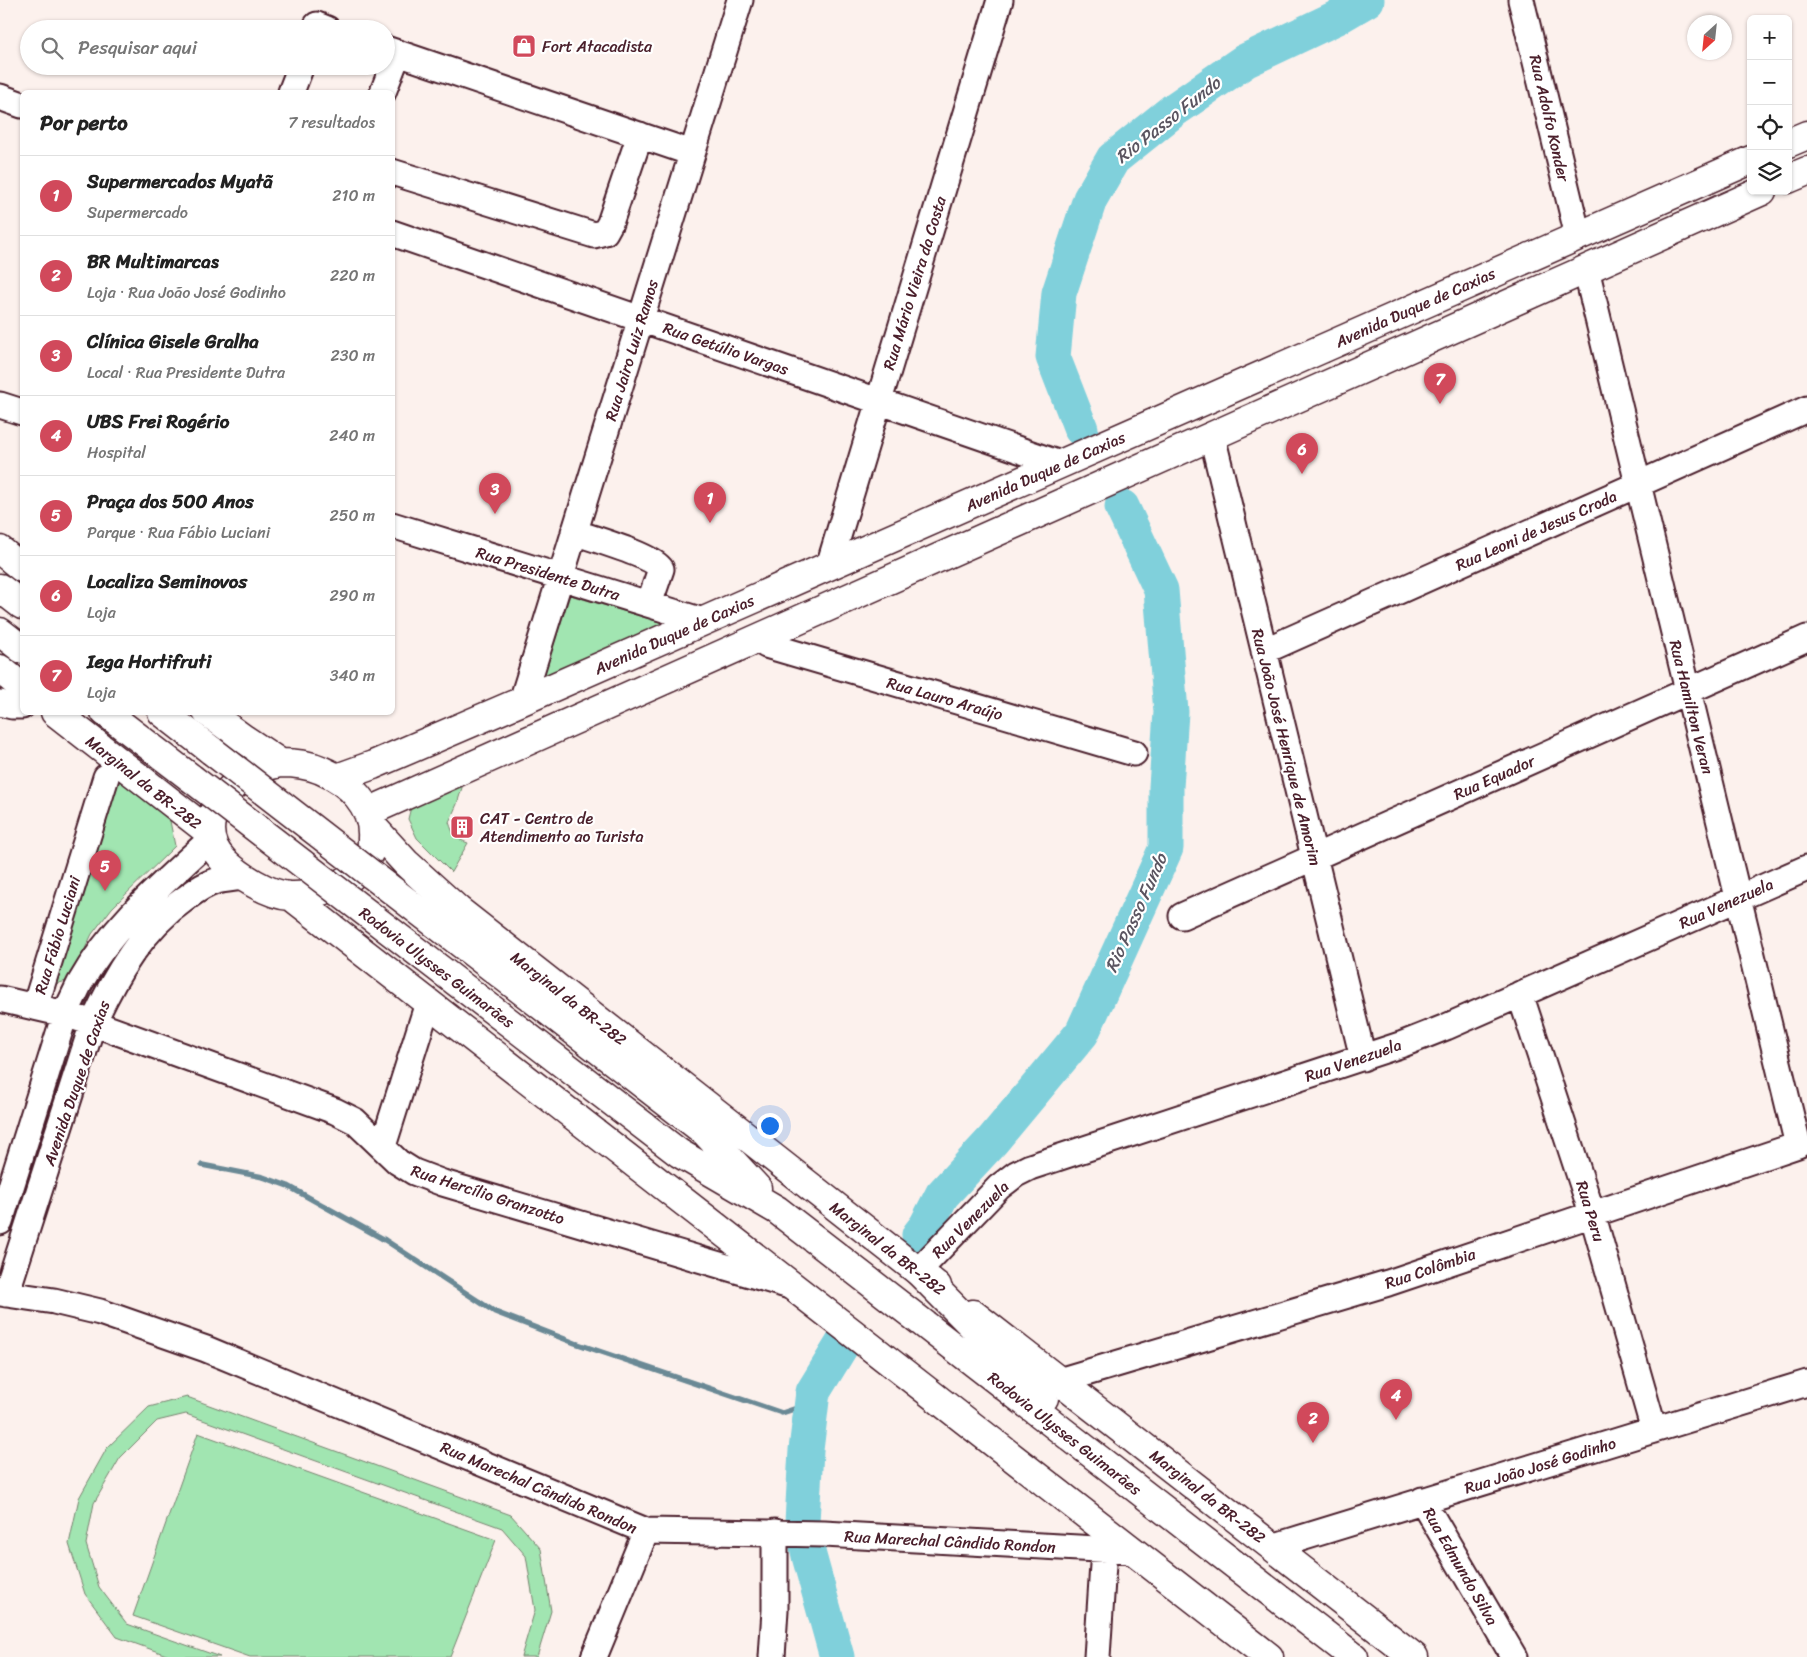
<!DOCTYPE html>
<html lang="pt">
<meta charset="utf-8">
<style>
body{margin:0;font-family:Sriracha,sans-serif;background:#f2f2f2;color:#222}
.controls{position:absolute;right:15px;top:15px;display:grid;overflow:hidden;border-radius:8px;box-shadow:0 1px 4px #0004}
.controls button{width:45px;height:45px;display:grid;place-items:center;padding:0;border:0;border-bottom:1px solid #e0e0e0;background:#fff;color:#222;font:25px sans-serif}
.compass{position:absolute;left:1687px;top:15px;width:45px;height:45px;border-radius:50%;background:#fff;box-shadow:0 1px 4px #0004;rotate:207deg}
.you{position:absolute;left:769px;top:1125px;width:18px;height:18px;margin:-12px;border:4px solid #fff;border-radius:50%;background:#1a73e8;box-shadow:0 0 0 8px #1a73e833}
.badge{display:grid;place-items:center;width:32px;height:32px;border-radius:50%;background:#d1495b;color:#fff;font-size:16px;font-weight:700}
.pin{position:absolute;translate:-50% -41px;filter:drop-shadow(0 1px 2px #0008)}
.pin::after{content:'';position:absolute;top:26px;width:18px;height:15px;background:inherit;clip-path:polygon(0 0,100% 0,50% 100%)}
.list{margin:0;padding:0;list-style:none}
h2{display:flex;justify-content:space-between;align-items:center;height:65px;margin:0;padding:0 20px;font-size:21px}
h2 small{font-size:16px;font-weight:400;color:#767676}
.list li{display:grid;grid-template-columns:32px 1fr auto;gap:15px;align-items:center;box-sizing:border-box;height:80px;padding:0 20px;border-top:1px solid #e0e0e0}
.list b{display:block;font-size:19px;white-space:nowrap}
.list p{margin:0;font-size:16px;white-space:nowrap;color:#767676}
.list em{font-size:16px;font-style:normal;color:#767676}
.icon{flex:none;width:28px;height:28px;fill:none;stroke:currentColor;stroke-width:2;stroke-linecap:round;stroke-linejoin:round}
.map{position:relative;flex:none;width:1807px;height:1657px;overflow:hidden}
.search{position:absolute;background:#fff;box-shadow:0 1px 4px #0004;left:20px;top:20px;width:375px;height:55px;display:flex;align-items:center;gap:12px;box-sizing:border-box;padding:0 18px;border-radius:28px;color:#767676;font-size:19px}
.panel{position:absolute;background:#fff;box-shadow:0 1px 4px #0004;left:20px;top:90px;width:375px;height:625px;border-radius:8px}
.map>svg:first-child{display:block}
.green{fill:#a1e5b1;stroke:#76826e}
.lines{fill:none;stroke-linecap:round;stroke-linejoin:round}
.stream{stroke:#6a8995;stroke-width:5.5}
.river{stroke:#80d0db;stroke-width:35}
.minor-casing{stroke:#4a1f2b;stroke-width:29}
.major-casing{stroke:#4a1f2b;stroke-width:31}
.highway-casing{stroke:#4a1f2b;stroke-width:31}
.minor{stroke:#fff;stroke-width:25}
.major{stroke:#fff;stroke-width:28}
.highway{stroke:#fff;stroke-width:28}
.highway-bridge-casing{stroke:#4a1f2b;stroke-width:31;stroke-linecap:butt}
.highway-bridge{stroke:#fff;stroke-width:28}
.labels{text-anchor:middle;stroke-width:4.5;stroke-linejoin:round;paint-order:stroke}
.poi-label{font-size:16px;fill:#4a1f2b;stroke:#fff;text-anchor:start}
.street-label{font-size:16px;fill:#4a1f2b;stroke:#fff}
.water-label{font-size:18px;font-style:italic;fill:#5a5460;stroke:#fff}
</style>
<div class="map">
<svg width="1807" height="1657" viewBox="0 0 1807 1657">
<rect width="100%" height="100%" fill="#fcf1ed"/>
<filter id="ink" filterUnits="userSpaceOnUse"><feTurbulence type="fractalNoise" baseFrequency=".02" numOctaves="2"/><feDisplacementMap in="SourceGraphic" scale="10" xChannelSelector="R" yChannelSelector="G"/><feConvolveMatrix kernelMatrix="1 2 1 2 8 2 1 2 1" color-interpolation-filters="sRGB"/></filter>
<g filter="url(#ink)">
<!-- green -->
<path class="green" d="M570,595L666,624L542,680Z
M118,776L169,816L175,846L112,908L92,934L70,980L52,985Z
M464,781L457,804L449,822C453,835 456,839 468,843L451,872L417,838L408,819L412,803Z
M187,1397L511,1515L541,1549L551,1611L537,1657H521L535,1610L526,1556L502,1528L186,1414L157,1421L120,1458L94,1503L86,1544L99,1587L127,1624L220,1657H172L117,1637L85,1594L69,1544L79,1498L107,1448L149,1407Z
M198,1433L496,1540L450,1657H250L133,1616Z"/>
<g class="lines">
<!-- stream -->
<path class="stream" d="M202,1165L263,1177L288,1186L385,1240L495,1312L575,1343L782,1413L797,1408L813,1392"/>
<!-- river -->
<path class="river" d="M1081,429L1053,357L1059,293L1090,199L1113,159L1174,110L1245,61L1338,17L1367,0
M919,1235L926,1226L942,1195L993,1140L1082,1033L1166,848V787L1171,712L1161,590L1122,507
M837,1657L809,1556L802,1522L806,1450L813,1392L846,1338"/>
<!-- minor casing -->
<g class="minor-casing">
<path id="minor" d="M1521,0L1578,236
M316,29L317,25L327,29
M386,49L692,153
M291,92L301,66
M383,92L398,53
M0,97L22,105
M392,172L594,235L605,232L610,223L640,135
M392,233L1060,464
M0,405L22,412
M1212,436L1363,1058
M392,525L703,621
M574,532C591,538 654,556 661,569L649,604
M829,566L1000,0
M758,639L766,645L1134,753
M1264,651L1807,409
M522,701L740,0
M0,703L12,706H22
M1182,916L1807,638
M1520,994L1592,1213L1654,1430
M0,999L65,1014L93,1023L335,1111L355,1121L398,1162L414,1172L443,1183L790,1286
M35,1007L106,777
M383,1146L428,1003
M0,1222L65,1014C70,1004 75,993 80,983C112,926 163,883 210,840
M918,1271L999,1187L1016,1174L1030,1167L1403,1044L1446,1027L1807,868
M0,1293L54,1301L100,1312L206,1349L646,1531L824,1534L1133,1551
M6,1294L93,1023C115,975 142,929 186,898C195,891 206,884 216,881C225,879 234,878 243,877
M1059,1381L1388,1283L1798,1145L1586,269
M1422,1500L1514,1657
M1272,1547L1807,1383
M594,1657L646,1531
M772,1657L775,1610V1532
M1097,1657L1104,1549"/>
</g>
<!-- major casing -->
<g class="major-casing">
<path id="major" d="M1788,143L1807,135
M1788,179L1807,171
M0,550L22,568
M0,669L22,687
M55,712L209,832
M207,712L244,739L280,763
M280,763C295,763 308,764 321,770C349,782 374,806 372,838C372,841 372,846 371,849C370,852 367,856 365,859C361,864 358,870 354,874C341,887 308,897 290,896C269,895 239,876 224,861C197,833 213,801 240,781C244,777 249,772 255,770C263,766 272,765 280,763Z
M337,778L373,765L522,701L1751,160
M368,812L1762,191
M373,827L406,863L458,910L937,1286
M291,896L1269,1657
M973,1314L1414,1657"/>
</g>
<!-- highway casing -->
<g class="highway-casing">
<path id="highway" d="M0,588L22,605
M0,632L22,649
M105,712L191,778
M162,712L212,751
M371,874L705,1132L757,1188
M351,901L679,1153L777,1210L1354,1657
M918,1271L1044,1398"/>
</g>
<!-- minor -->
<use href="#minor" class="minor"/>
<!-- major -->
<use href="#major" class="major"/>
<!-- highway -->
<use href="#highway" class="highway"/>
<!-- highway-bridge casing -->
<g class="highway-bridge-casing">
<path id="highway-bridge" d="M212,751L371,874
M191,778L351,901"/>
</g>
<!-- highway-bridge -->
<use href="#highway-bridge" class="highway-bridge"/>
</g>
</g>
<!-- icons -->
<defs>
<g id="shop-square" transform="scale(1.25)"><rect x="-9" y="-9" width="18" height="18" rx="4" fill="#d1495b" stroke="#fff"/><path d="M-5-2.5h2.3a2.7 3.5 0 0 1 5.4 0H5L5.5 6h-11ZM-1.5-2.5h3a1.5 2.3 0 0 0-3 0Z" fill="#fff"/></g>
<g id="building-square" transform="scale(1.25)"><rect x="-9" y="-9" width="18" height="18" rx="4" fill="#d1495b" stroke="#fff"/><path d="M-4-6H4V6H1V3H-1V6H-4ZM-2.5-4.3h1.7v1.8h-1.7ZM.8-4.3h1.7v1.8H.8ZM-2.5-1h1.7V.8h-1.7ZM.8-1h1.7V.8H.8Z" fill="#fff"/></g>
</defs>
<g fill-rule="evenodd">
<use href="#shop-square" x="524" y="46"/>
<use href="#building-square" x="462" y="827"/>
</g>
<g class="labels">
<!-- poi labels -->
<g class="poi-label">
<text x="542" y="52">Fort Atacadista</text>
<text x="480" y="824">CAT - Centro de<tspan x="480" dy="18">Atendimento ao Turista</tspan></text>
</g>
<!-- street labels -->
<g class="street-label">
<text transform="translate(1550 118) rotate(77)" y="6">Rua Adolfo Konder</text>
<text transform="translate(914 283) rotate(-73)" y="6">Rua Mário Vieira da Costa</text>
<text transform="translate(1415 307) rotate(-24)" y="6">Avenida Duque de Caxias</text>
<text transform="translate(726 348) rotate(19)" y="6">Rua Getúlio Vargas</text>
<text transform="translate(631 350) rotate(-73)" y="6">Rua Jairo Luiz Ramos</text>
<text transform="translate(1045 471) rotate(-24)" y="6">Avenida Duque de Caxias</text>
<text transform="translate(1536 530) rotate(-24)" y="6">Rua Leoni de Jesus Croda</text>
<text transform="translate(548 573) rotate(17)" y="6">Rua Presidente Dutra</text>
<text transform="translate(674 634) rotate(-24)" y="6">Avenida Duque de Caxias</text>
<text transform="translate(945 698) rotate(16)" y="6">Rua Lauro Araújo</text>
<text transform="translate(1692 707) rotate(76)" y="6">Rua Hamilton Veran</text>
<text transform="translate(1287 747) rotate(76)" y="6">Rua João José Henrique de Amorim</text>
<text transform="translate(1494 777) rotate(-24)" y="6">Rua Equador</text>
<text transform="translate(144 782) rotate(38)" y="6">Marginal da BR-282</text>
<text transform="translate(1726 903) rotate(-24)" y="6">Rua Venezuela</text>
<text transform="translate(57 935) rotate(-73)" y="6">Rua Fábio Luciani</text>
<text transform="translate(437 967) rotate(37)" y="6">Rodovia Ulysses Guimarães</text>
<text transform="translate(569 998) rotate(38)" y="6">Marginal da BR-282</text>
<text transform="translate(1353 1060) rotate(-19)" y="6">Rua Venezuela</text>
<text transform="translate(76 1083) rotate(-71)" y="6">Avenida Duque de Caxias</text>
<text transform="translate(488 1194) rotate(18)" y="6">Rua Hercílio Granzotto</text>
<text transform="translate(1591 1211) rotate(73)" y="6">Rua Peru</text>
<text transform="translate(970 1219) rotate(-45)" y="6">Rua Venezuela</text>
<text transform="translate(888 1248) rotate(38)" y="6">Marginal da BR-282</text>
<text transform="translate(1430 1268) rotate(-19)" y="6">Rua Colômbia</text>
<text transform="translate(1065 1433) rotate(38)" y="6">Rodovia Ulysses Guimarães</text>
<text transform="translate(1540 1465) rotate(-17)" y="6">Rua João José Godinho</text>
<text transform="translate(539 1487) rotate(23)" y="6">Rua Marechal Cândido Rondon</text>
<text transform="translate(1208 1496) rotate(38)" y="6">Marginal da BR-282</text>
<text transform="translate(950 1541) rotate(3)" y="6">Rua Marechal Cândido Rondon</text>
<text transform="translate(1461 1566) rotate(60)" y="6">Rua Edmundo Silva</text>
</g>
<!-- water labels -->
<g class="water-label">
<text transform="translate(1168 120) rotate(-38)" y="6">Rio Passo Fundo</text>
<text transform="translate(1136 913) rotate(-66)" y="6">Rio Passo Fundo</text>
</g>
</g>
</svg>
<div class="controls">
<button>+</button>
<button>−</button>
<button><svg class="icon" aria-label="locate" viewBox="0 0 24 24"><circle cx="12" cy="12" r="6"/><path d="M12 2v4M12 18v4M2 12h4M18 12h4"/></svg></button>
<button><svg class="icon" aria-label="layers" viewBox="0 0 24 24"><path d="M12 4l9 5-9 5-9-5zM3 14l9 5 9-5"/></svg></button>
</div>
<svg class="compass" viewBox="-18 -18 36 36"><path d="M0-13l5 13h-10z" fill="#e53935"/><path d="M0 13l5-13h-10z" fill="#767676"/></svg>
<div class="you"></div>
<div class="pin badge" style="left:710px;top:523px">1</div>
<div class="pin badge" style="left:1313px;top:1443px">2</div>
<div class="pin badge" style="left:495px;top:514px">3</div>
<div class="pin badge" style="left:1396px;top:1420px">4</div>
<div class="pin badge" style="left:105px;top:891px">5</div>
<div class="pin badge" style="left:1302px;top:474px">6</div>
<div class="pin badge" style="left:1440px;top:404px">7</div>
<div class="search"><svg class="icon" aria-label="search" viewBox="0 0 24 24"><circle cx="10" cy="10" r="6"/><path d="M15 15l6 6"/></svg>Pesquisar aqui</div>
<section class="panel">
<h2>Por perto<small>7 resultados</small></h2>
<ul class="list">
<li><span class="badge">1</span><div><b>Supermercados Myatã</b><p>Supermercado</p></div><em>210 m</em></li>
<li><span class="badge">2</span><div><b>BR Multimarcas</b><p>Loja · Rua João José Godinho</p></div><em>220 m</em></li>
<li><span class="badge">3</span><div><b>Clínica Gisele Gralha</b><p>Local · Rua Presidente Dutra</p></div><em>230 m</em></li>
<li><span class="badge">4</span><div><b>UBS Frei Rogério</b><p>Hospital</p></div><em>240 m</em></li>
<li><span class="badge">5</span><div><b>Praça dos 500 Anos</b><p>Parque · Rua Fábio Luciani</p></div><em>250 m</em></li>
<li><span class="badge">6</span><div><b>Localiza Seminovos</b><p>Loja</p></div><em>290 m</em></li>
<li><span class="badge">7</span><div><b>Iega Hortifruti</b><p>Loja</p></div><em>340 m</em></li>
</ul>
</section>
</div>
